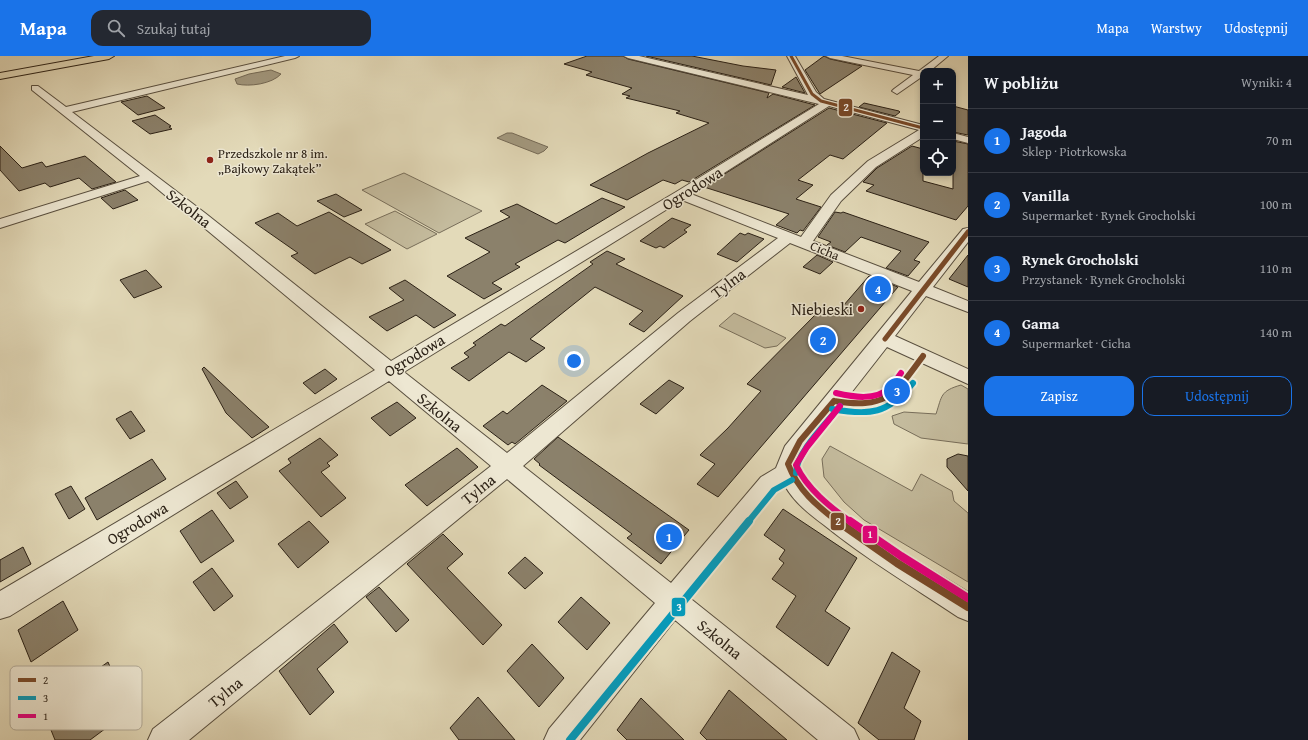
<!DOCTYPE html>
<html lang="pl">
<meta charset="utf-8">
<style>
body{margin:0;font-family:"Gentium Book Plus",serif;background:#242831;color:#f1f3f6}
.controls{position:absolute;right:12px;top:12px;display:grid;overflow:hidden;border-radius:8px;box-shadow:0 2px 6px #0003}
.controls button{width:36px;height:36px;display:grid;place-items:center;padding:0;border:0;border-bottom:1px solid #363941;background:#171b24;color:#f1f3f6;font:20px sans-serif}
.you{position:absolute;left:574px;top:305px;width:14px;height:14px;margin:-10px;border:3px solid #fff;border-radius:50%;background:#1a73e8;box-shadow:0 0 0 6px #1a73e833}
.badge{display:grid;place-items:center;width:26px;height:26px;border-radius:50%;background:#1a73e8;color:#fff;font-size:13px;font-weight:700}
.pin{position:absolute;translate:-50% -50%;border:2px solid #fff;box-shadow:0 1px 4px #0006}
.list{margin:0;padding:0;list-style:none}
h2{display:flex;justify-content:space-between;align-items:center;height:52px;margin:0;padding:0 16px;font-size:17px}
h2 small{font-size:13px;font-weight:400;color:#9ea1a6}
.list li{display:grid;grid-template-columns:26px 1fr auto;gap:12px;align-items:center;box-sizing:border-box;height:64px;padding:0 16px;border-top:1px solid #363941}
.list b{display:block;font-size:15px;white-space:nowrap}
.list p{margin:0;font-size:13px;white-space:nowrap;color:#9ea1a6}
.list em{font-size:13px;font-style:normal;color:#9ea1a6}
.actions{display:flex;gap:8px;padding:12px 16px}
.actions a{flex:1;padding:9px 0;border:1px solid #1a73e8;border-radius:12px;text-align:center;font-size:14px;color:#1a73e8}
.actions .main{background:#1a73e8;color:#fff}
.icon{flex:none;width:22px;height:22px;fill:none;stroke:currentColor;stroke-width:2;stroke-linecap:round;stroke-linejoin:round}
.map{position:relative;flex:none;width:968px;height:684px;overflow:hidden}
header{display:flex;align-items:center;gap:24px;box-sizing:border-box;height:56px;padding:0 20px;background:#1a73e8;color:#fff}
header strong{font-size:19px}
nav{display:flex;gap:22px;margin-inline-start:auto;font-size:14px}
.search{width:280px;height:36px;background:#242831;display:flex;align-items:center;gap:10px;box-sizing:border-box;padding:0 14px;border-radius:12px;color:#9ea1a6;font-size:15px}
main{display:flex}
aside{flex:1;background:#171b24}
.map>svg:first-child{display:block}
.green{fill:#c4bb9d;stroke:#786e5a}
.water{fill:#a49b82;stroke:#746a57}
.building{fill:#8b816b;stroke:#2b2116}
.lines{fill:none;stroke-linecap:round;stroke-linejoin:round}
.minor-casing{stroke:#594f3f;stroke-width:2}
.major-casing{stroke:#2b2116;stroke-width:2}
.minor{fill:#ede7d2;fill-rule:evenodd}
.major{fill:#e3dab9;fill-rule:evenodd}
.bus-1-far3-casing{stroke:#ede7d2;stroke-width:4.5}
.bus-1-far2-casing{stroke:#ede7d2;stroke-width:8}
.bus-1-far1-casing{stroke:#ede7d2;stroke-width:10}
.bus-1-casing{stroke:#ede7d2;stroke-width:12}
.bus-2-far1-casing{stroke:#ede7d2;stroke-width:10}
.bus-2-casing{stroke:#ede7d2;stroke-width:12}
.bus-3-far1-casing{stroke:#ede7d2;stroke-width:10}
.bus-3-casing{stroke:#ede7d2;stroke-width:12}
.bus-1-far3{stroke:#7a4b2a;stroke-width:3}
.bus-1-far2{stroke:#7a4b2a;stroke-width:5}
.bus-1-far1{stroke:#7a4b2a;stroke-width:6}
.bus-1{stroke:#7a4b2a;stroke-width:8}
.bus-2-far1{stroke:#049bbc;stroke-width:6}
.bus-2{stroke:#049bbc;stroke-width:8}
.bus-3-far1{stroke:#e5007d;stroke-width:6}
.bus-3{stroke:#e5007d;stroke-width:8}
.poi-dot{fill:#8f2418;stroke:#ede7d2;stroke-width:1.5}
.labels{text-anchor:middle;stroke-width:3;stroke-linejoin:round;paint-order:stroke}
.far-poi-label{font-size:13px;fill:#2b2116;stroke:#ede7d2;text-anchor:start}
.far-street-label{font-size:13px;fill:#2b2116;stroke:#ede7d2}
.street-label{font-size:16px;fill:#2b2116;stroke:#ede7d2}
.poi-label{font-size:16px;fill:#2b2116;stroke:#ede7d2;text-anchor:end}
.key{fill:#ede7d2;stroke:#b3ac9a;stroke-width:1}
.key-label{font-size:11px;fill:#2b2116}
.line-badge{stroke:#ede7d2;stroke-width:1.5}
.badge-label{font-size:11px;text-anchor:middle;font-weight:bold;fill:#fff}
</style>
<header>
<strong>Mapa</strong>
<div class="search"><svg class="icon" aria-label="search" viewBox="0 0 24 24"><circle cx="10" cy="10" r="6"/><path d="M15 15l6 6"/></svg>Szukaj tutaj</div>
<nav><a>Mapa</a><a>Warstwy</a><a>Udostępnij</a></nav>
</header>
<main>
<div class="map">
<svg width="968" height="684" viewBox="0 0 968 684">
<rect width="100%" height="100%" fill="#e3dab9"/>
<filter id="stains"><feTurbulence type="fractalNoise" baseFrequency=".005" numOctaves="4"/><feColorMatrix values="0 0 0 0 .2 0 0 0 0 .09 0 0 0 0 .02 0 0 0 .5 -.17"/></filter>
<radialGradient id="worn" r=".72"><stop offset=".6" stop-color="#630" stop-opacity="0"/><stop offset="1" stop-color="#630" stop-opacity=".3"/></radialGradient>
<!-- green -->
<path class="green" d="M404,117L482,155L439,177L362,134Z
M395,155L437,178L407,193L365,168Z
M734,257L786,282L777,290L765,292L719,270Z
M961,329L968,333V388L921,382L894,368L892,360L904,356L936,358C942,340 940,335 961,329Z
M830,390L912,435L921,418L952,435L954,445L968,457V526L864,464L844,446L824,421L822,403Z"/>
<!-- water -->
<path class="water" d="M271,14L281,18C272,28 249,31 237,28L235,23L249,18Z
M507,77H512L548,91L544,95L538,98L497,82Z"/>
<!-- building -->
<path class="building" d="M587,0H623L628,3L769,37L767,42L773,38L815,49L689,126L682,124L675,128L663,124L627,144L590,129L648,97L709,67L676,57L680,55L626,42L630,40L622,38L632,32L586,19L592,16L564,8Z
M646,0H692L743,10L776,14L771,29Z
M824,0L830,3L862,10L820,38L805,14Z
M796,21L805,37L782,31Z
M147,40L165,52L138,59L121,46Z
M864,47L899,55L900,56L895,60L859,51Z
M953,50L968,54V79L953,76Z
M829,52L887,67L843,103L830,99L798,124L813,129L796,143L821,151L803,175L800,174L797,177L776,169L789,158L704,131Z
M155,59L171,70L169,71L172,73L150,78L132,65Z
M953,85L968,88V150L956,164L866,135L874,129L863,126L877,112L912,90L923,93V125L953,133Z
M0,90L22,112L42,106L46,111L85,100L116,126L92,133L79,122L50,131L45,127L19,135L0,114Z
M125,134L138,144L113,153L101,142Z
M336,138L362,154L344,161L317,145Z
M602,142L625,151L565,187L558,184L515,208L520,211L492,227L502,233L484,243L447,220L490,196L465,182L510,161L500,155L517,148L556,168Z
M329,156L391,194L362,208L350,201L315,218L291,200L298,197L255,167L278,157L297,170Z
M835,156L841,157L843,156L929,186L914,204L920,206L908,220L886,212L901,195L861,181L845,196L827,189L831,186L818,181Z
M672,162L691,169L684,174L687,176L664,192L660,190L656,192L640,185Z
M740,177L745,179L748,177L764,183L737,206L717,198Z
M607,195L625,203L616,208L683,240L644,276L629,268L643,255L595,231L530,283L545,292L526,306L509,296L469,325L451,312L469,301L464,297L476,289L473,287L501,268L505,270L593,208L590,206Z
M817,199L833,206L820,218L803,211Z
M968,199V231L949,223Z
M146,214L162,231L134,242L120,224Z
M869,220L898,231L718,441L697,428L715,408L700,399L728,372L761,335L747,328L817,257L823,259L830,254L837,257Z
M405,224L456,259L434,272L416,259L387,275L369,261L404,244L389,232Z
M204,311L249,353L269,371L252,382L226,357L202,313Z
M325,313L337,323L315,338L303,327Z
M669,324L684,332L656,358L640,348Z
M542,329L567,345L515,388L512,386L508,389L483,370L503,355L507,358Z
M397,346L416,362L390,380L371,362Z
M131,355L145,375L130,383L116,363Z
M558,381L689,474L661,508L627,482L632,478L539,409L540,408L534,403Z
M320,382L338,399L327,407L330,410L321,416L346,442L321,461L279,415L291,407L288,403Z
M457,392L478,411L427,450L405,429Z
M958,398L968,400V435L947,411V403Z
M152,403L166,423L97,464L85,442Z
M236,425L248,441L230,453L217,437Z
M71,430L85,453L69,463L55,438Z
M783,453L857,502L825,555L850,572L828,610L776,571L796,540L772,523L784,507L779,503L785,494L764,479Z
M212,454L234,485L201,507L180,475Z
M309,465L329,486L298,512L278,488Z
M443,478L463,498L447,512L502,569L483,589L407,508Z
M23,491L31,508L0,526V504Z
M525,501L543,517L525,533L508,517Z
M212,512L233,540L214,555L193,526Z
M379,531L409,564L396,576L366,541Z
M581,541L610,567L587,594L558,566Z
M63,545L78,574L31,606L18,574Z
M334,568L348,586L317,613L334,636L310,659L279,615Z
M532,588L564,622L539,651L507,615Z
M892,596L920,615L904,652L921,665L914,684H879L858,667Z
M108,606L129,655L90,684H55L51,674L80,653L71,632Z
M729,634L787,684H707L700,677Z
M478,641L484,648L515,684H459L450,672Z
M641,642L684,684H627L617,674Z"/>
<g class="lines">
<!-- minor casing -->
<g class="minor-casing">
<path id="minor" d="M285,0H299L295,2L72,56L205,157L391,305L676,136L819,48L628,2L624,0H639L808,39L787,0H795L816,36L824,43L923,69V81L876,111L841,145L813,185L919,226L963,173L968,172V186L933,231L968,245V256L926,240L895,280L968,313V328L887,291L801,401L799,413C807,429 823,441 837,452C879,483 924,509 968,536V565L958,561C913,531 866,503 824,469C809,458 794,446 785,430L777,435L691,543L854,673L859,684H818L675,564L580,684H544L549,673L655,547L507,423L189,684H148L153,673L491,410L389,325L10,560L0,563V535L375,314L148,125L0,172V163L140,120L32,34V30H38L66,51ZM829,50L919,74L868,105L831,139L801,181L691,138ZM682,144L778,182L678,257L507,397L404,316ZM790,187L912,235L785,390L776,412L761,421L671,527L523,410L690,265Z
M826,0H842L919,15L939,0H948L930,15H923V20L897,38L892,35L894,33L913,19L830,2Z
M953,77L968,81V87L953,83Z"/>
</g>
<!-- major casing -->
<g class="major-casing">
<path id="major" d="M94,0H114L109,3L0,23V17Z"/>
</g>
<!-- minor -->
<use href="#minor" class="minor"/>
<!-- major -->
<use href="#major" class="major"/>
<!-- bus-1-far3 casing -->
<g class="bus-1-far3-casing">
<path id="bus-1-far3" d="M791,0L812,38L821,45L923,72"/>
</g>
<!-- bus-1-far2 casing -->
<g class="bus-1-far2-casing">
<path id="bus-1-far2" d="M885,283L968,176"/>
</g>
<!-- bus-1-far1 casing -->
<g class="bus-1-far1-casing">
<path id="bus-1-far1" d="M834,345L800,385L788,408C798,434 816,449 838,466
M834,345C886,353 894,340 923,300"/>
</g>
<!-- bus-1 casing -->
<g class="bus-1-casing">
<path id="bus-1" d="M837,465L897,507L968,551"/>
</g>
<!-- bus-2-far1 casing -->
<g class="bus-2-far1-casing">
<path id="bus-2-far1" d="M832,353C870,360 888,358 913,327
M796,417C796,396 827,367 840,350
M748,466L774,434L792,424"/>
</g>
<!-- bus-2 casing -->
<g class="bus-2-casing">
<path id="bus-2" d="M570,684L749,465"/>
</g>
<!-- bus-3-far1 casing -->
<g class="bus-3-far1-casing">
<path id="bus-3-far1" d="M836,337C853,341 875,345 890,332C895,328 897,322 901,317
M840,350L807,391L796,409C807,433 830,451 851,466"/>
</g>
<!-- bus-3 casing -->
<g class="bus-3-casing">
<path id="bus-3" d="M850,465L901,500L968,542"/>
</g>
<!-- bus-1-far3 -->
<use href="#bus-1-far3" class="bus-1-far3"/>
<!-- bus-1-far2 -->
<use href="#bus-1-far2" class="bus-1-far2"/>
<!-- bus-1-far1 -->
<use href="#bus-1-far1" class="bus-1-far1"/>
<!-- bus-1 -->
<use href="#bus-1" class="bus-1"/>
<!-- bus-2-far1 -->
<use href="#bus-2-far1" class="bus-2-far1"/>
<!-- bus-2 -->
<use href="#bus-2" class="bus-2"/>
<!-- bus-3-far1 -->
<use href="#bus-3-far1" class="bus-3-far1"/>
<!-- bus-3 -->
<use href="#bus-3" class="bus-3"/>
</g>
<!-- markers -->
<g class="poi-dot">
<circle cx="210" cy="104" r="4"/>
<circle cx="861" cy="253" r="4"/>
</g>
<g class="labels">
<!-- far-poi labels -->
<g class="far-poi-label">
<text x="218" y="102">Przedszkole nr 8 im.<tspan x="218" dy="15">„Bajkowy Zakątek”</tspan></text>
</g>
<!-- far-street labels -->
<g class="far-street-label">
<text transform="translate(825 194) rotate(22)" y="5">Cicha</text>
</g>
<!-- street labels -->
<g class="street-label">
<text transform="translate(692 132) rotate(-32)" y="6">Ogrodowa</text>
<text transform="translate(189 152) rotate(38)" y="6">Szkolna</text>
<text transform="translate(728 227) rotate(-37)" y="6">Tylna</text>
<text transform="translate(414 299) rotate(-31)" y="6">Ogrodowa</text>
<text transform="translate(440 356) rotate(39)" y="6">Szkolna</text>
<text transform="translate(478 433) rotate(-39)" y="6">Tylna</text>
<text transform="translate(137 467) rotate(-31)" y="6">Ogrodowa</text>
<text transform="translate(720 583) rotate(39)" y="6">Szkolna</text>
<text transform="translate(225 636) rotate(-39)" y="6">Tylna</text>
</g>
<!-- poi labels -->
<g class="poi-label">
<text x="853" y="259">Niebieski</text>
</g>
</g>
<!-- legend -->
<rect x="10" y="610" width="132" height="64" rx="6" class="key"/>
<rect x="18" y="622" width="18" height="4" fill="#7a4b2a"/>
<rect x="18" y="640" width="18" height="4" fill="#049bbc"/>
<rect x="18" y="658" width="18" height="4" fill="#e5007d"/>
<g class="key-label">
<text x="43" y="628">2</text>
<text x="43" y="646">3</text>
<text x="43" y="664">1</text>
</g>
<g class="line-badge">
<rect x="838" y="42" width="15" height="19" rx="4" fill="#7a4b2a"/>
<rect x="830" y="456" width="15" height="19" rx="4" fill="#7a4b2a"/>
<rect x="862" y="469" width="16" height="19" rx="4" fill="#e5007d"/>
<rect x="671" y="541" width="15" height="20" rx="4" fill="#049bbc"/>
</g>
<g class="badge-label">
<text x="846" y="55">2</text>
<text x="838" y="469">2</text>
<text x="870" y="482">1</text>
<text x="679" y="555">3</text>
</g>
<rect width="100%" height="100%" filter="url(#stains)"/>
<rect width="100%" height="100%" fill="url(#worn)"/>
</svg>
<div class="controls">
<button>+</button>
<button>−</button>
<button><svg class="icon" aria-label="locate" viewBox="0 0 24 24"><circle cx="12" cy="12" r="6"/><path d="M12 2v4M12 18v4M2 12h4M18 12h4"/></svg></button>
</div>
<div class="you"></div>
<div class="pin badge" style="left:669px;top:481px">1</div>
<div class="pin badge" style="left:823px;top:284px">2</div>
<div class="pin badge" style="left:897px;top:335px">3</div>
<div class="pin badge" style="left:878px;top:233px">4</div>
</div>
<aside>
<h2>W pobliżu<small>Wyniki: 4</small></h2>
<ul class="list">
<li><span class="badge">1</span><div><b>Jagoda</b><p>Sklep · Piotrkowska</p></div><em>70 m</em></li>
<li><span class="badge">2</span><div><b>Vanilla</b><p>Supermarket · Rynek Grocholski</p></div><em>100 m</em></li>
<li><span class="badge">3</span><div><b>Rynek Grocholski</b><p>Przystanek · Rynek Grocholski</p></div><em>110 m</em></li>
<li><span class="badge">4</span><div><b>Gama</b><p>Supermarket · Cicha</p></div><em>140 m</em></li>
</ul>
<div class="actions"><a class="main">Zapisz</a><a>Udostępnij</a></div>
</aside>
</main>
